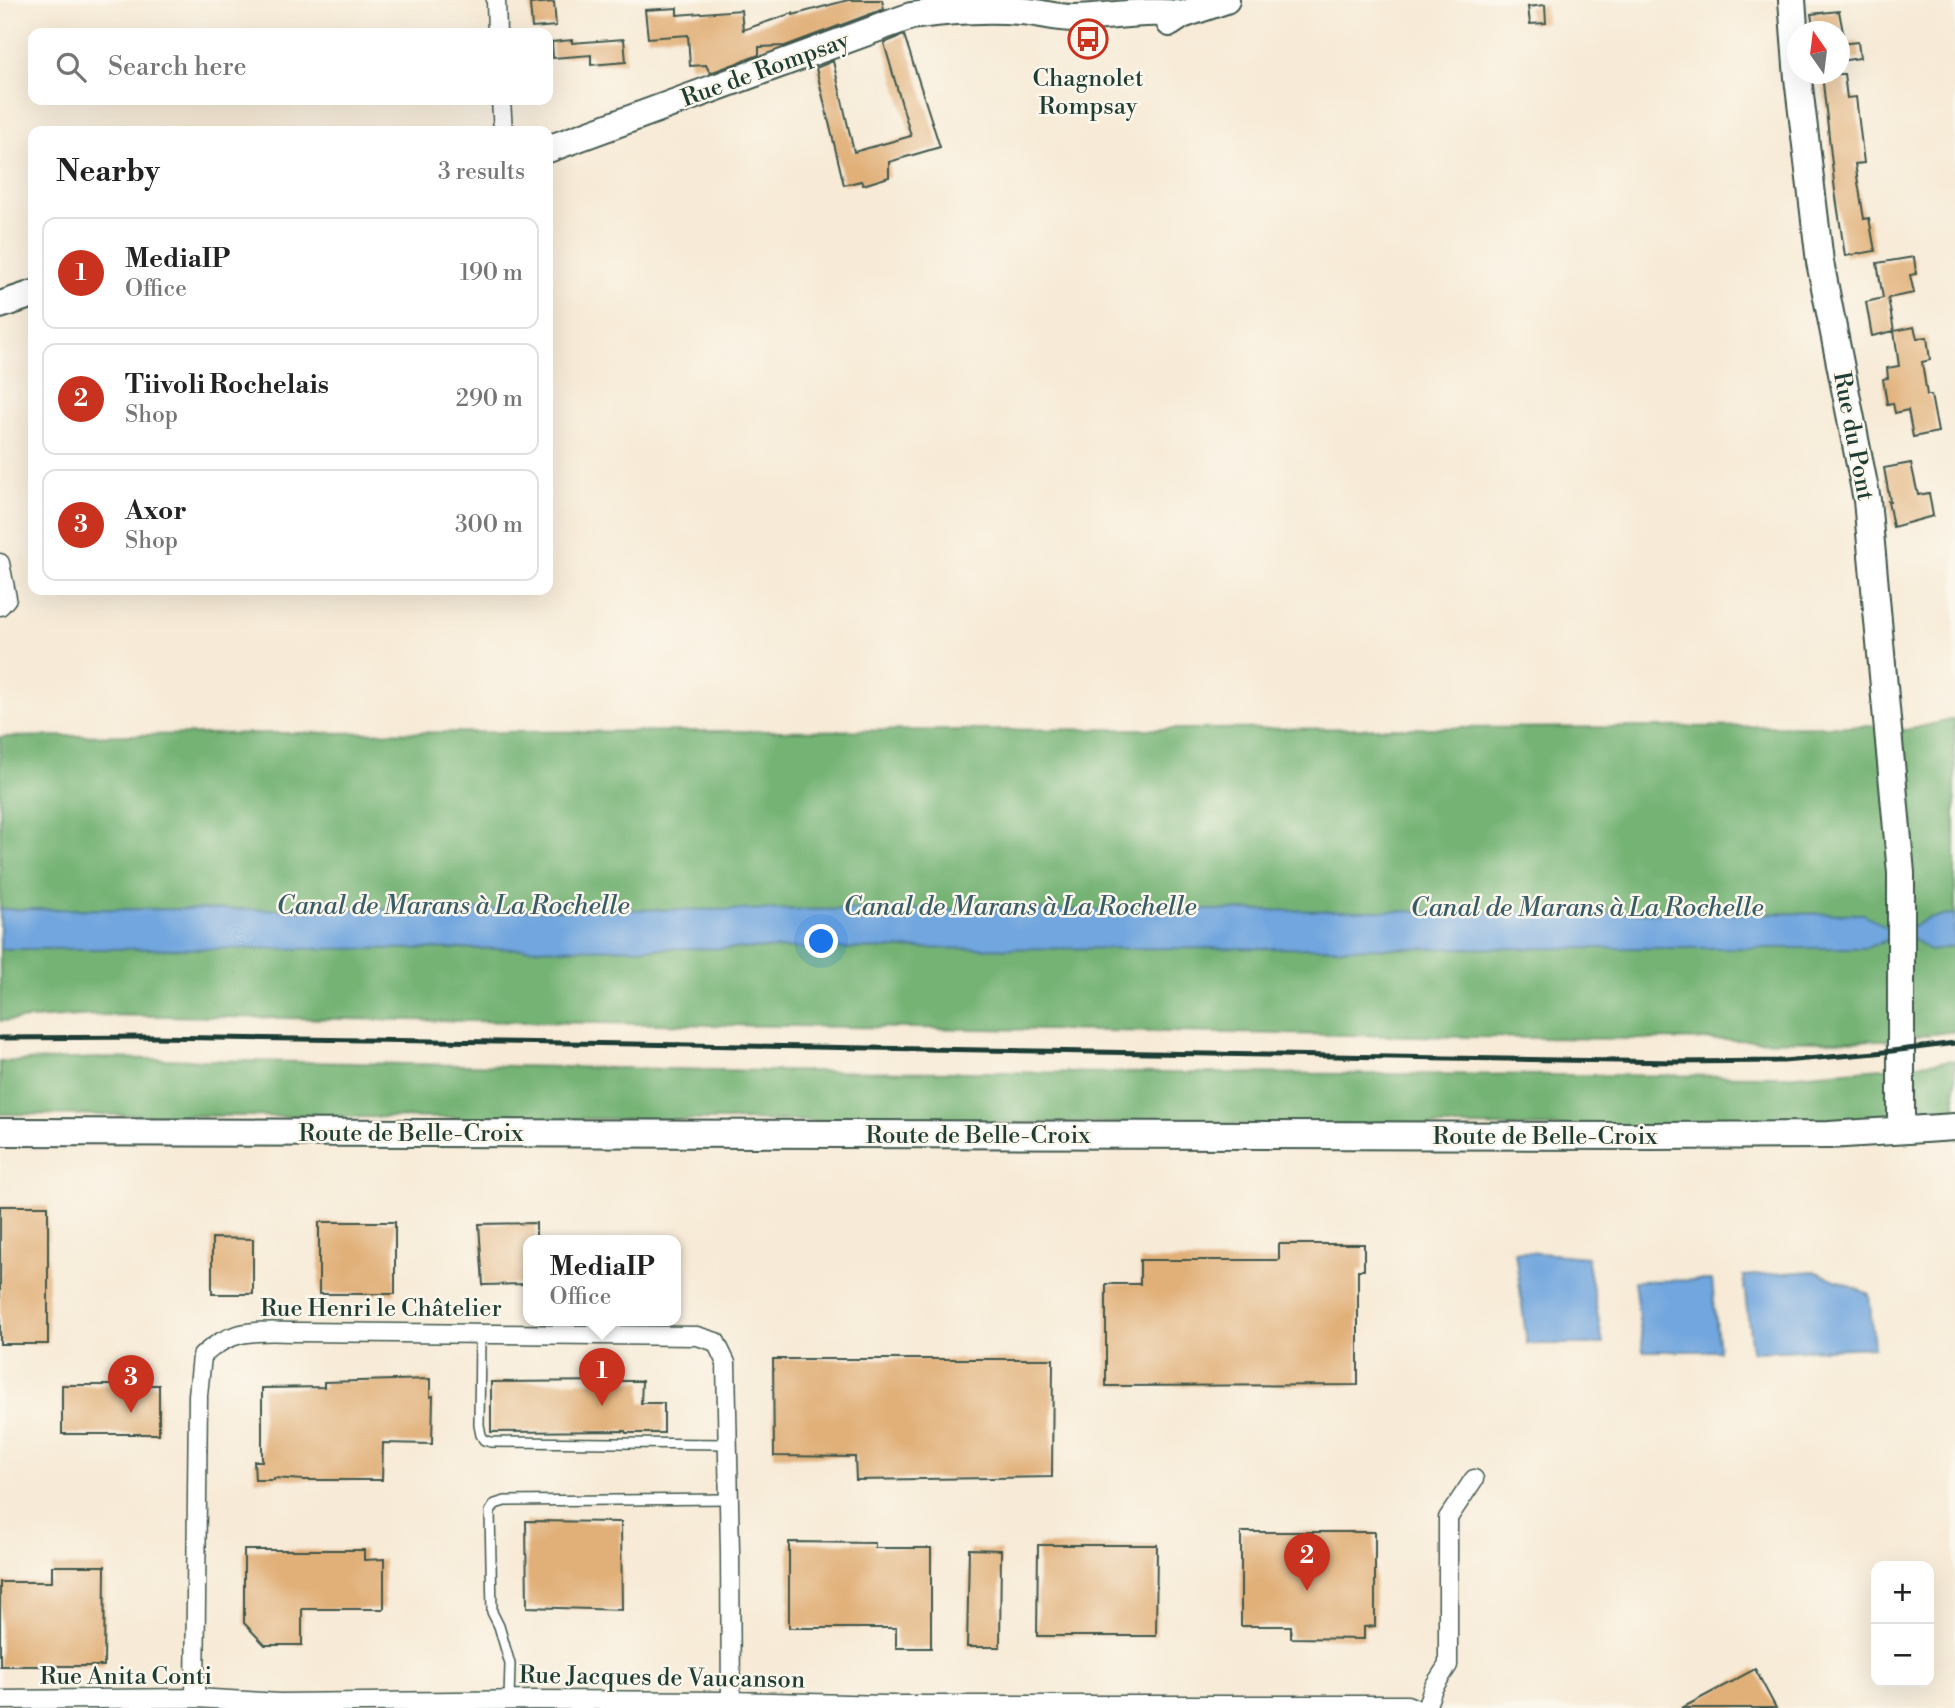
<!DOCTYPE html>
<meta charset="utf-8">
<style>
body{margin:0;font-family:"Libre Bodoni",serif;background:#f2f2f2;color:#222}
.controls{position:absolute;right:21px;bottom:21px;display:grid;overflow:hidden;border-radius:14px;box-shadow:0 7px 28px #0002}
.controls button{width:63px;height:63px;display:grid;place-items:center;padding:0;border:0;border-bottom:2px solid #e0e0e0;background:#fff;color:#222;font:35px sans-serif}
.compass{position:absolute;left:1787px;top:21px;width:63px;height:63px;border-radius:50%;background:#fff;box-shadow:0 7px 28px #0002;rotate:346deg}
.you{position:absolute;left:822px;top:942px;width:24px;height:24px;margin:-18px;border:5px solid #fff;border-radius:50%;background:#1a73e8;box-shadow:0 0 0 10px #1a73e833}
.badge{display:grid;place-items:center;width:46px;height:46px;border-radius:50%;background:#c8321e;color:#fff;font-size:23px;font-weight:700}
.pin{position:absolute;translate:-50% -58px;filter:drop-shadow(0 2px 4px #0008)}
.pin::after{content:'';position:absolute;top:37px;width:24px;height:21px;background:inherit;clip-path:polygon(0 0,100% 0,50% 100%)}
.popup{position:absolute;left:523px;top:1235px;width:158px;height:91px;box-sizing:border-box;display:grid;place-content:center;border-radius:14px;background:#fff;filter:drop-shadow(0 2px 5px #0005);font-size:23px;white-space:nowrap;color:#767676}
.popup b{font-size:26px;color:#222}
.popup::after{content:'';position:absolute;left:50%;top:100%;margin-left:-14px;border:14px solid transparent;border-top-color:#fff}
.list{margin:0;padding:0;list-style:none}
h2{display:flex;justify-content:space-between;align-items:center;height:91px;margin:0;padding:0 28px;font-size:30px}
h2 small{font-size:23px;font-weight:400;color:#767676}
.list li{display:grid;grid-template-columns:46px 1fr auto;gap:21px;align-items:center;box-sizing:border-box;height:112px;margin:0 14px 14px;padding:0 14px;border:2px solid #e0e0e0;border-radius:14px}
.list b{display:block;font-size:26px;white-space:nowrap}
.list p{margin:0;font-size:23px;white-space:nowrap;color:#767676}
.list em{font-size:23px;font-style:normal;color:#767676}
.icon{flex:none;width:38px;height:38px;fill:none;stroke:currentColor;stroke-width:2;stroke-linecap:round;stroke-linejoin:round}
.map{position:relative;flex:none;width:1955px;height:1708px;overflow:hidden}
.search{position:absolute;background:#fff;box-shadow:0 7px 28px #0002;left:28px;top:28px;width:525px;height:77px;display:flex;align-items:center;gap:18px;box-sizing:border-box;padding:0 24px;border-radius:14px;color:#767676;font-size:26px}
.panel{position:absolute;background:#fff;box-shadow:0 7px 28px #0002;left:28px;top:126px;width:525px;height:469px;border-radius:14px}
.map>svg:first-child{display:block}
.forest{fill:#74b374;stroke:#4a7854;stroke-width:2}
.water{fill:#71a6de;stroke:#487289;stroke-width:2}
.building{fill:#e1b079}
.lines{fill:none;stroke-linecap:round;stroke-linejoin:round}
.lane-casing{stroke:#3f574c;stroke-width:12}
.street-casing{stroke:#3f574c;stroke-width:21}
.secondary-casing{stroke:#3f574c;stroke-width:30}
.lane{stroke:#fff;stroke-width:9}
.street{stroke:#fff;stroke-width:18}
.secondary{stroke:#fff;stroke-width:26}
.rail{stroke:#1f3d34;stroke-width:5}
.labels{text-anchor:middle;stroke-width:5;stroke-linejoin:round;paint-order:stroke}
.street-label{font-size:24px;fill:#1f3d34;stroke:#fbf7ec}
.poi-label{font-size:24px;fill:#1f3d34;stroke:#fbf7ec}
.water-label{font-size:26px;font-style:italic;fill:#385c67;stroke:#fbf7ec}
</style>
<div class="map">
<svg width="1955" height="1708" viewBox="0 0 1955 1708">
<rect width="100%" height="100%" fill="#fbf7ec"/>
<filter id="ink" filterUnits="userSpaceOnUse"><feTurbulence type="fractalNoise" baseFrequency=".0143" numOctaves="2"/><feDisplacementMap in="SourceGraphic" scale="14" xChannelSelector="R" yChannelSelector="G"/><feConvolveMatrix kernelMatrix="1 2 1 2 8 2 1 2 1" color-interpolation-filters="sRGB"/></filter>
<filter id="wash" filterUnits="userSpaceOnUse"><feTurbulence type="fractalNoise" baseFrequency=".00686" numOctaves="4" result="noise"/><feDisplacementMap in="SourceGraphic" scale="28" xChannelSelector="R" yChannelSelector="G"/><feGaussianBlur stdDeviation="1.57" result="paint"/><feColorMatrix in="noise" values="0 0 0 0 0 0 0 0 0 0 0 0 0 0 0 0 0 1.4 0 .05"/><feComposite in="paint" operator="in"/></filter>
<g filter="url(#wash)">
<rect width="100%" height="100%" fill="#f7ead6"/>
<!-- forest -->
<path class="forest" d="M1955,719V1031L1886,1040L1829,1041L1539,1038L95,1015L0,1021V737L279,733L1878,726L1906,730Z
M100,1058L766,1071L1784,1076L1894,1067L1892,1117L1863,1124L1682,1128L0,1114V1062Z
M1955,1060V1111L1929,1113L1912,1085L1910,1065Z"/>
<!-- water -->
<path class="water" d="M0,909L1205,910L1864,914L1887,928L1913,927L1926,919L1955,914V946L1930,951L1912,938L1887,940L1866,948L0,949Z
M1515,1251L1587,1257L1603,1344H1527Z
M1814,1271L1869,1294L1874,1347L1752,1352L1743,1276Z
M1712,1280L1719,1351H1643L1634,1281Z"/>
<g id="blocks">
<!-- building -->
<path class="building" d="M848,0H882L884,9L785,46L759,47V55L710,73L706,65L690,66L688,35L648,38L645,10L677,8V15L741,10L743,30L793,13V15Z
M554,2L556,26L532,28L530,4Z
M1545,5L1546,23L1530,24L1528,7Z
M1839,11L1843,32H1814L1811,14Z
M904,35L940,147L889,162V177L863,185L861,181L844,185L816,68L833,61L854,152L911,136L884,43Z
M624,39L626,62L591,65V55L553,58L552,42L572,40V43Z
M1858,42L1860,58L1839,61V44Z
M1822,74H1844L1847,98L1856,97L1864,163L1855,164L1864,219L1869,218L1875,251L1845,256L1835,191Z
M1914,257L1916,274L1910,275L1914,293L1888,298L1894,331L1872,336L1866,302L1883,298L1877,263Z
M1914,327L1917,338L1927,337L1930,360L1922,362L1927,395H1931L1938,432L1913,437L1908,410L1895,413L1893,403L1887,404L1883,379L1888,378L1887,368L1899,366L1894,331Z
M1911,463L1918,495L1929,493L1933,516L1893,527L1888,501H1890L1884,468Z
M0,1206H48V1344H0Z
M319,1222H395V1294H319Z
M536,1223V1240H528V1284L483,1285L479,1224Z
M212,1238L253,1239V1294H212Z
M1279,1244H1364V1270H1358V1385L1106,1386V1284H1140V1260H1279Z
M773,1359H1053L1052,1477L856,1480L855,1457L774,1456Z
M430,1379V1397L433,1396L432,1444L383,1443L382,1480H304L274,1478V1480H255L254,1461H262V1388L324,1387V1382Z
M613,1381H642L641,1403H664V1433H626L625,1431L491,1432V1382Z
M62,1385H159V1434H62Z
M526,1521L621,1522L622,1610L527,1607Z
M1241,1532H1375V1626L1364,1627V1639L1291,1638V1626H1241Z
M789,1542L875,1543V1548H931V1648H896V1628H789Z
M1038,1545H1157L1156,1636H1037Z
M969,1549L1001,1550L1000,1647H967Z
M244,1550H364V1560L384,1559V1609H302V1645H265L244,1623Z
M52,1566H105L104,1666H0V1582H52Z
M1755,1669L1776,1708H1682Z"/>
</g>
</g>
<g filter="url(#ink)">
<use href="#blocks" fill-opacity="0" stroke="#3f574c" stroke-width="2"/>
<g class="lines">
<!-- lane casing -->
<g class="lane-casing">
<path id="lane" d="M480,1334L479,1425L481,1435L484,1440L491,1442L727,1444
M509,1700L510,1664L499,1626L492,1612L490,1512L495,1504L505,1501L729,1499"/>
</g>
<!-- street casing -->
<g class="street-casing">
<path id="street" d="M496,0L497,33
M501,100L503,131
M0,563L7,598L0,606
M195,1698L198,1395L202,1356C234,1326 260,1332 300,1332L697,1336L716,1342L726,1363L730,1552L731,1701
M0,1700L195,1698L280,1703L534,1700L731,1701L884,1705H1407L1414,1708
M1426,1708L1433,1688L1448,1665V1518L1474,1479"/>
</g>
<!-- secondary casing -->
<g class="secondary-casing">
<path id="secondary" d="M1792,0L1798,78L1820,262L1867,500L1901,873V1116L1904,1130
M1170,23L1182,15L1226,0
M548,149L911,16C946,11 984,8 1020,11C1038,12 1056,18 1074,18C1110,17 1147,9 1182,15
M0,305L33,294
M0,1132L1647,1136L1829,1135L1955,1127"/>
</g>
<!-- lane -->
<use href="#lane" class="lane"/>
<!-- street -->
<use href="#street" class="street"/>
<!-- secondary -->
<use href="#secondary" class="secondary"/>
<!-- rail -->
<path class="rail" d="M0,1038L152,1037L633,1044L1675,1062L1783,1061L1876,1053L1955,1043"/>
</g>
</g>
<!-- icons -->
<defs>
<g id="bus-ring" transform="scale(2.0125)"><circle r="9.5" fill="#fbf7ec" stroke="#c8321e" stroke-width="1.5"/><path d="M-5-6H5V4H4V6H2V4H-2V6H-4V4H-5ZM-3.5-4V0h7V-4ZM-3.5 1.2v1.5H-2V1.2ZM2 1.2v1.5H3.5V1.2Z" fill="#c8321e"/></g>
</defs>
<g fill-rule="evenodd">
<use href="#bus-ring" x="1088" y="39"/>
</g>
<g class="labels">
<!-- street labels -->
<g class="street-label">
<text transform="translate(765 69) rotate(-20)" y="8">Rue de Rompsay</text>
<text transform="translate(1854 436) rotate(79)" y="8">Rue du Pont</text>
<text x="411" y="1141">Route de Belle-Croix</text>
<text x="978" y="1143">Route de Belle-Croix</text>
<text x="1545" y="1144">Route de Belle-Croix</text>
<text x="381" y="1316">Rue Henri le Châtelier</text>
<text x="126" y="1684">Rue Anita Conti</text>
<text transform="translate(662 1677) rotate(1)" y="8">Rue Jacques de Vaucanson</text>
</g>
<!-- poi labels -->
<g class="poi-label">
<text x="1088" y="86">Chagnolet<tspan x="1088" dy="28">Rompsay</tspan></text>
</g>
<!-- water labels -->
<g class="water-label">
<text x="453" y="914">Canal de Marans à La Rochelle</text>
<text x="1020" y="915">Canal de Marans à La Rochelle</text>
<text x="1587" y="916">Canal de Marans à La Rochelle</text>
</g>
</g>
</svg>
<div class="controls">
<button>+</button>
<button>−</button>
</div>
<svg class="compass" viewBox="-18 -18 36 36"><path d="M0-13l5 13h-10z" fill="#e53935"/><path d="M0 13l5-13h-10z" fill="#767676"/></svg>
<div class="you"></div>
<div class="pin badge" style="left:602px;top:1406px">1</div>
<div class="popup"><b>MediaIP</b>Office</div>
<div class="pin badge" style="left:1307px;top:1591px">2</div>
<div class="pin badge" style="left:131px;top:1413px">3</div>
<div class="search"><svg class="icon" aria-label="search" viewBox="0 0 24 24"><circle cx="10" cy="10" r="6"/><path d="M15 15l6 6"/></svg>Search here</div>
<section class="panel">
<h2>Nearby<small>3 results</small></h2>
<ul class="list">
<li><span class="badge">1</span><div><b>MediaIP</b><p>Office</p></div><em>190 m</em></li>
<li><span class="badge">2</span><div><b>Tiivoli Rochelais</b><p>Shop</p></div><em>290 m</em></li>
<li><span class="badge">3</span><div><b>Axor</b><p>Shop</p></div><em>300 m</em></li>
</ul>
</section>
</div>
